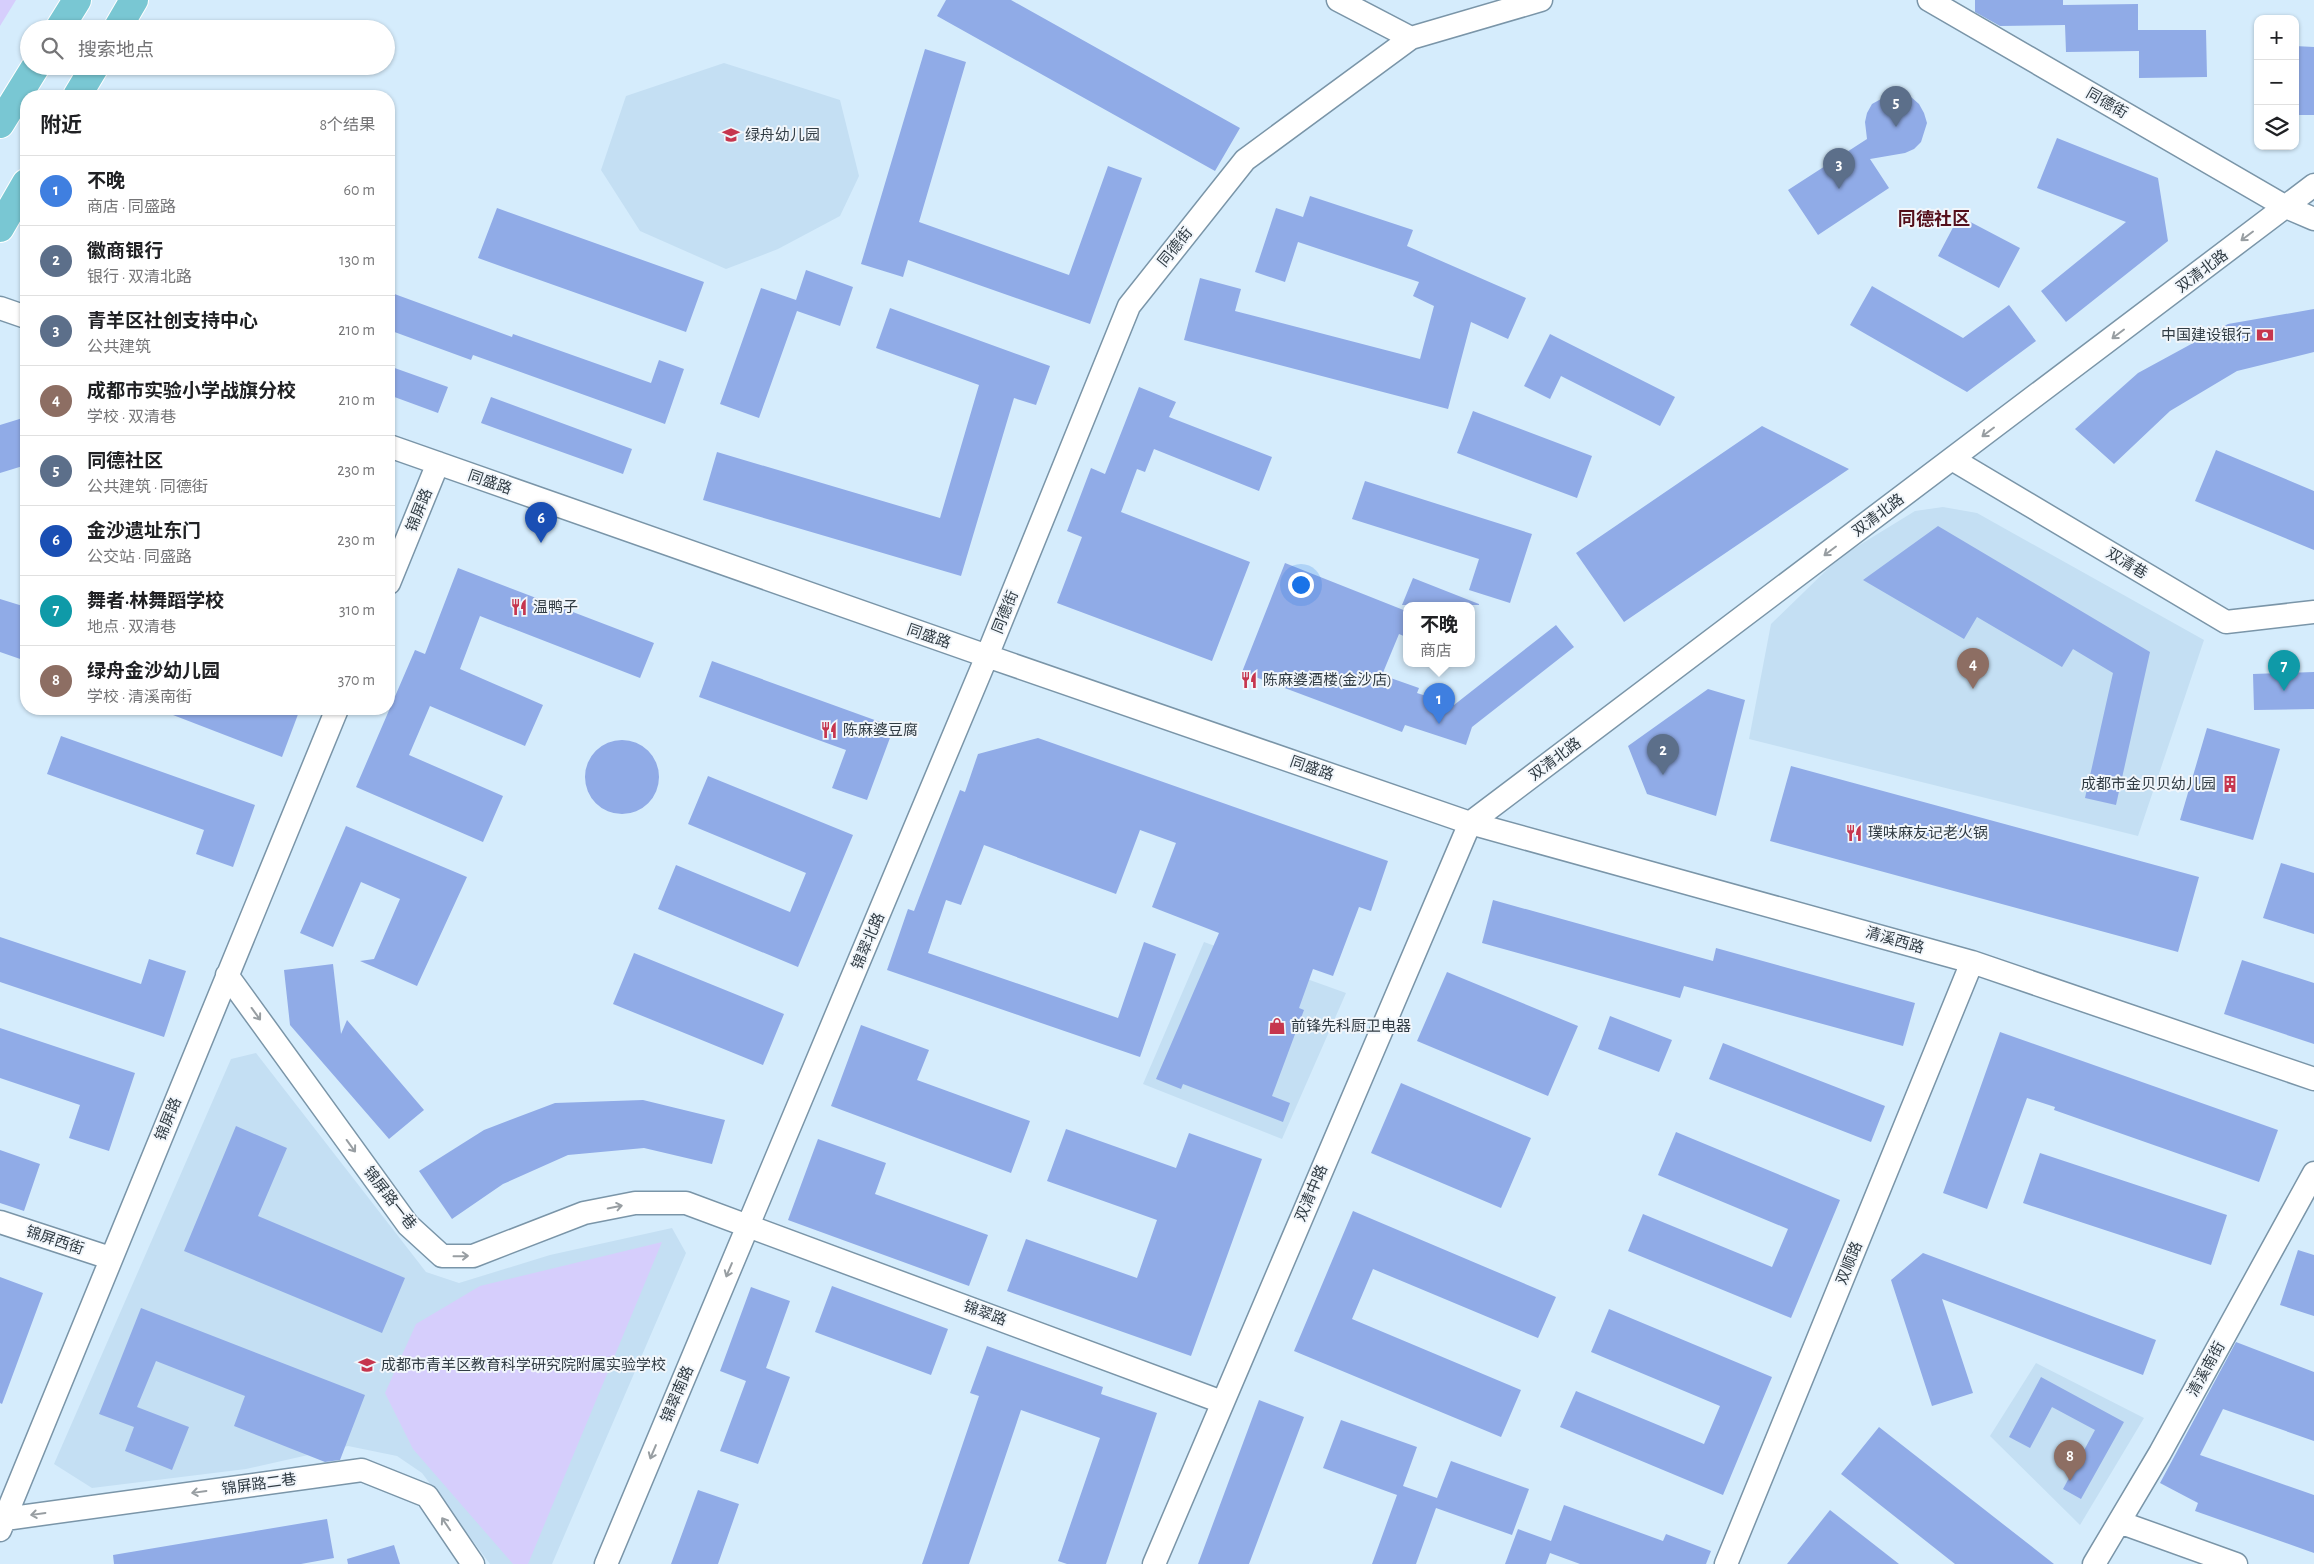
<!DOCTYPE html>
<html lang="zh">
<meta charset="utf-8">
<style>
body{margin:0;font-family:"Alegreya Sans","Noto Sans SC",sans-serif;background:#f2f2f2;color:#202124}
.controls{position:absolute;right:15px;top:15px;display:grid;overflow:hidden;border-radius:10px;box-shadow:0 1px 4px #0004}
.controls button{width:45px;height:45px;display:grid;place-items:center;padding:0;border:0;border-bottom:1px solid #e0e0e0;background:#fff;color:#202124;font:25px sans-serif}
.you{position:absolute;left:1300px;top:584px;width:18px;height:18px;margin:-12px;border:4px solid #fff;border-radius:50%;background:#1a73e8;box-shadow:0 0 0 8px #1a73e833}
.badge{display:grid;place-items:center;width:32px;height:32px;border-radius:50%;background:#c6364e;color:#fff;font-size:16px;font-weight:700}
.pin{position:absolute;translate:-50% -41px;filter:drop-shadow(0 1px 2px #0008)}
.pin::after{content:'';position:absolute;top:26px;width:18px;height:15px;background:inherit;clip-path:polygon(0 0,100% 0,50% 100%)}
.popup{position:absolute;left:1403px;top:602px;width:72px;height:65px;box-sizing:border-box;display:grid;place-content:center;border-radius:10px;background:#fff;filter:drop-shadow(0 1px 4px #0005);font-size:16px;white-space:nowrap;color:#757577}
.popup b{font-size:19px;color:#202124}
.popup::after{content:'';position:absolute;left:50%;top:100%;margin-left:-10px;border:10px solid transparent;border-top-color:#fff}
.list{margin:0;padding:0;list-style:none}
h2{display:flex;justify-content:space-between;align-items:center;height:65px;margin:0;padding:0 20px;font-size:21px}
h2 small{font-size:16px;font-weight:400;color:#757577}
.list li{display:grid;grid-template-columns:32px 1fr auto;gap:15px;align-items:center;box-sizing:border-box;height:70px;padding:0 20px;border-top:1px solid #e0e0e0}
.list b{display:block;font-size:19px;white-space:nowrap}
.list p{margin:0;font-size:16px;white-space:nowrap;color:#757577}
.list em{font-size:16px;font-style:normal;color:#757577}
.icon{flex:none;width:28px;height:28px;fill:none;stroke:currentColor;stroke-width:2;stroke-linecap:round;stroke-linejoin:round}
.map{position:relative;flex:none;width:2314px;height:1564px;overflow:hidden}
.search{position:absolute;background:#fff;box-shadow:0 1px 4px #0004;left:20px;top:20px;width:375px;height:55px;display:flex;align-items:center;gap:12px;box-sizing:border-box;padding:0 18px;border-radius:28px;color:#757577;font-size:19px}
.panel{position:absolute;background:#fff;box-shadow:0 1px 4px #0004;left:20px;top:90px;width:375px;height:625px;border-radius:20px}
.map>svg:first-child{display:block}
.built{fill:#c4dff3}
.green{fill:#d6cefc}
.building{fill:#90abe7}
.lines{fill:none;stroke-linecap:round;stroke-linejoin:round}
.minor-casing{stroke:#7a95a8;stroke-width:25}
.major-casing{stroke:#fff;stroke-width:30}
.minor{stroke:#fff;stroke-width:22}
.major{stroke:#79c7d3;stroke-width:28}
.oneway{stroke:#989ea2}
.labels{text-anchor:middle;stroke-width:4;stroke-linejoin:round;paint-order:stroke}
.street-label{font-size:15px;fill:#313c44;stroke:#f1f6fb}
.poi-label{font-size:15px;fill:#313c44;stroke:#f1f6fb;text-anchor:start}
.quarter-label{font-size:18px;font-weight:bold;fill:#540f1b;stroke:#f1f6fb}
</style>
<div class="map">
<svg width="2314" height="1564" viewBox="0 0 2314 1564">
<rect width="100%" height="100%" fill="#d5ecfc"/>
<!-- built -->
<path class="built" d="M724,63L840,100L859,176L840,216L778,249L726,269L640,231L601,170L626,96Z
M1943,507L1977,513L2204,640L2138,836L1749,739L1771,624L1840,557L1915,511Z
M1204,942L1346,993L1282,1139L1143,1084Z
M256,1053L426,1272L459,1283L550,1255L672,1228L686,1253L552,1564H490L422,1473L397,1456L348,1446L246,1469L92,1488L54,1464L231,1059Z
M2036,1363L2144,1418L2080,1525L1990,1436Z"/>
<!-- green -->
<path class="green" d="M0,0H16L0,26Z
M662,1242L528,1564H513L413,1449L385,1393L416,1324L480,1286Z"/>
<!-- building -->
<path class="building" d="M946,0H1011L1240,128L1215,171L937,16Z
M1975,0H2063V5L2138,4V30H2206L2207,77L2139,78V51L2066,52L2065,25L2000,26L1975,12Z
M2295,46L2314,47V115H2295Z
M925,49L966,62L919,222L1069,275L1108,166L1142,178L1090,324L908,260L903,277L861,264Z
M1890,94H1901L1911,97L1919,104L1924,113L1927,123L1921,142L1914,149L1905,153L1870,159L1889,188L1818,235L1788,190L1867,139L1865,122L1867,113L1872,104Z
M2057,138L2158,178L2168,241L2066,322L2041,291L2126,222L2037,188Z
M1310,196L1413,230L1407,246L1526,298L1508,339L1471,322L1448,409L1184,340L1200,278L1241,289L1235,311L1420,359L1434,306L1413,296L1419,282L1298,242L1285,282L1255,272L1276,208L1303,217Z
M497,208L704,282L686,332L478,258Z
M1959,216L2020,248L1999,288L1938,256Z
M806,270L853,287L840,326L797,311L759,418L720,404L761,288L796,300Z
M1872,286L1963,338L2009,305L2036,341L1967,392L1850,325Z
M389,292L512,337L513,334L651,383L659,360L684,369L665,424L473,355L471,360L389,330Z
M890,308L1050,366L1036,405L1014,398L961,576L703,500L717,452L940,518L979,385L876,348Z
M2314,309V352L2237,371L2170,411L2114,464L2075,429L2138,373L2228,324Z
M1550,334L1675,397L1660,426L1561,376L1550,399L1524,386Z
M389,366L448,387L438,413L389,395Z
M1139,387L1176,402L1169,417L1272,457L1259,491L1154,449L1145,472L1137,469L1121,512L1250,562L1212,661L1057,603L1082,537L1067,531L1091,468L1105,474Z
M491,397L632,449L623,474L481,423Z
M1473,411L1592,456L1577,498L1457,453Z
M26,417V465L0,473V425Z
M1762,426L1849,469L1624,622L1576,553Z
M2216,450L2314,491V550L2195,501Z
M1365,481L1532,534L1510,603L1469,590L1479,559L1352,519Z
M1938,526L2150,652L2116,805L2085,798L2113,673L2073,649L2062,667L1977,617L1964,639L1863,580Z
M1285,563L1406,611V637L1399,634L1382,675L1419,688L1417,693L1454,705L1556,625L1574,647L1472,727L1466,745L1405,725L1402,732L1242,672Z
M458,568L654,643L640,678L480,616L460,669L543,705L525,746L430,706L409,755L503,796L483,842L356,787L415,650L425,654Z
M1413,578L1479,604V605H1402Z
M0,599L26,607V661L0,652Z
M712,661L894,727L867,800L832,788L846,750L699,697Z
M2314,672V709L2254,710L2253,674Z
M1708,689L1745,700L1716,816L1647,794L1628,746Z
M160,709H300L282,757L160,710Z
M2207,728L2280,749L2253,840L2180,820Z
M61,736L255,805L233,867L196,854L204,830L47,774Z
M1038,738L1388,861L1371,911L1359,907L1333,976L1313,969L1299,1008L1304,1010L1272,1096L1290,1103L1283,1122L1183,1084L1181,1089L1156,1079L1219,933L1152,907L1176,843L1140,830L1116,894L984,845L961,905L946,900L928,953L1118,1018L1144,942L1176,954L1140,1057L887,970L908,909L914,911L960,790L965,792L978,754Z
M585 777a37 37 0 1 1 74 0a37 37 0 1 1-74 0Z
M1791,766L2199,877L2178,952L1770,841Z
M708,776L853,835L798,967L658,909L676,865L790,912L806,873L688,824Z
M346,826L467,877L417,986L360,961L374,959L400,899L361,882L333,947L300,933Z
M2281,863L2314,873V934L2263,918Z
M1493,900L1713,961L1716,948L1915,1003L1903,1046L1684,986L1680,998L1482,943Z
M0,937L141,984L149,959L186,971L164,1037L0,982Z
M634,953L784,1014L763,1065L613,1004Z
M2242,960L2314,983V1044L2224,1014Z
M333,964L341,1034L347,1020L424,1110L389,1139L290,1025L284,970Z
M1447,972L1578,1026L1548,1096L1417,1041Z
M1610,1016L1672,1040L1659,1072L1598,1049Z
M861,1025L929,1050L917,1080L1030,1121L1011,1173L831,1106Z
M0,1028L135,1073L109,1151L69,1138L80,1105L0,1078Z
M2000,1032L2278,1130L2259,1182L2054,1110L2055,1107L2027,1098L1987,1209L1943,1193Z
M1723,1043L1885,1106L1871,1142L1709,1079Z
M1401,1083L1531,1138L1501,1208L1371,1153Z
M643,1100L725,1120L712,1164L644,1148L568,1155L503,1184L452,1219L419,1171L484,1130L555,1103Z
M236,1126L287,1148L258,1216L405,1278L382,1333L184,1251Z
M1066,1129L1176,1168L1189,1133L1262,1159L1191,1356L1007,1291L1026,1239L1137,1278L1157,1220L1047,1181Z
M1676,1132L1840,1200L1791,1318L1628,1251L1643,1214L1772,1267L1788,1229L1658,1175Z
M818,1139L886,1163L875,1194L988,1235L969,1286L788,1220Z
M0,1150L40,1164L24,1211L0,1203Z
M2040,1153L2227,1215L2211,1265L2023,1203Z
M1353,1211L1556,1297L1538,1338L1373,1269L1352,1319L1521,1390L1501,1437L1294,1351Z
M2298,1250L2314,1255V1316L2280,1305Z
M1923,1253L2156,1340L2143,1375L1942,1299L1973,1393L1932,1406L1891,1280Z
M0,1277L43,1293L2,1404L0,1403Z
M832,1286L948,1329L931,1375L815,1332Z
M751,1287L790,1301L766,1368L790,1377L758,1464L720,1451L746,1381L720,1371Z
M141,1308L365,1395L340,1460L325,1462L234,1426L245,1396L156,1361L137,1407L189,1427L172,1470L125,1451L134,1427L99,1414Z
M1609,1309L1772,1377L1723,1495L1560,1427L1576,1391L1704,1444L1720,1406L1591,1352Z
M2236,1342L2314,1372V1441L2223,1409L2200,1455L2314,1495V1553L2195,1511L2198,1503L2160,1483Z
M987,1346L1103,1387L1101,1394L1157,1413L1106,1564H1067L1058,1561L1100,1438L1021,1410L969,1564H922L979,1396L970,1393Z
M2041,1377L2124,1422L2081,1499L2063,1489L2095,1430L2052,1407L2030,1448L2009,1437Z
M1259,1400L1304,1417L1249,1564H1198Z
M1341,1420L1417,1447L1403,1486L1437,1498L1451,1461L1529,1489L1512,1535L1436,1508L1416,1564H1372L1397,1495L1323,1468Z
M1879,1427L2054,1564H1955L1841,1474Z
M698,1490L739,1504L718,1564H671Z
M1564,1505L1663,1541L1666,1534L1711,1551L1706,1564H1580L1550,1553L1546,1564H1505L1518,1529L1551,1541Z
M1830,1510L1899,1564H1787Z
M327,1519L334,1558L301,1564H114L113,1555Z
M394,1545L400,1564H348L347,1559Z"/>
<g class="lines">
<!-- minor casing -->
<g class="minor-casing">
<path id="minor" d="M1338,0L1411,38
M1929,0L2286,207L2314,219
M0,308L26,317
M389,446L987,656L1470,823L1972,962L2314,1079
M1952,459L2226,622L2314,612
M389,583L438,463
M227,975L408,1225L442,1256H473L584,1213L635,1203H686L1222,1402
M0,1222L110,1258
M5,1519L362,1470L427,1496L473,1564
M2119,1522L2236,1564
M0,1530L337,709
M606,1564L987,656L1129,306L1245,160L1411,38L1541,0
M1154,1564L1470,823L2314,185
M1726,1564L1972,962
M2094,1564L2160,1453L2314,1173"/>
</g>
<!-- major casing -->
<g class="major-casing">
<path id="major" d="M59,29L77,0
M117,29L134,0
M77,96L95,66
M0,124L36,66
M0,228L26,183"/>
</g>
<!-- minor -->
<use href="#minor" class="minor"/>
<!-- major -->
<use href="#major" class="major"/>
</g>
<!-- one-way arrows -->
<defs><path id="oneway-shaft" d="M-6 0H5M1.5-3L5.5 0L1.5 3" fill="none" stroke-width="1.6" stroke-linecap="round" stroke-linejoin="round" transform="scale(1.25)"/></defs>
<g class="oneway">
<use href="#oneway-shaft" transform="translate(2247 236) rotate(143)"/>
<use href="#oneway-shaft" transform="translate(2118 334) rotate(143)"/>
<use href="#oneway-shaft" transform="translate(1988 432) rotate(143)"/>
<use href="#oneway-shaft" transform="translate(1830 551) rotate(143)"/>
<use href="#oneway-shaft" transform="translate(256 1014) rotate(54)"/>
<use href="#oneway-shaft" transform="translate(351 1146) rotate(54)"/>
<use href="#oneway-shaft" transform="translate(615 1207) rotate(-11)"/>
<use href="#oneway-shaft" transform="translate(461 1256) rotate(-1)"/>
<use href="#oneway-shaft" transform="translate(729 1270) rotate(113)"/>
<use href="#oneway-shaft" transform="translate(653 1452) rotate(113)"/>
<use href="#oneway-shaft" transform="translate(199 1492) rotate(172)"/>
<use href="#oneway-shaft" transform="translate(38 1514) rotate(172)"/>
<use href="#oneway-shaft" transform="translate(446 1524) rotate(-124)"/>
</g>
<!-- icons -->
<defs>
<g id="school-bare" transform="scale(1.35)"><path d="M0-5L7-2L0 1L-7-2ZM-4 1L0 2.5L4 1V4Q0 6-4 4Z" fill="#c6364e" stroke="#f1f6fb" stroke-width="2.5" paint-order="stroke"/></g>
<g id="bank-bare" transform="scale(1.35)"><path d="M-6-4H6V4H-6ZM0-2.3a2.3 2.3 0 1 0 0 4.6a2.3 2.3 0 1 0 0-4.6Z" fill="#c6364e" stroke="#f1f6fb" stroke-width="2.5" paint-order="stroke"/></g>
<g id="restaurant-bare" transform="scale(1.35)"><path d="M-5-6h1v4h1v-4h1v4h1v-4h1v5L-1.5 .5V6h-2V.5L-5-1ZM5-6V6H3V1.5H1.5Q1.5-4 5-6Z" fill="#c6364e" stroke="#f1f6fb" stroke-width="2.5" paint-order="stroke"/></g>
<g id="building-bare" transform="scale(1.35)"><path d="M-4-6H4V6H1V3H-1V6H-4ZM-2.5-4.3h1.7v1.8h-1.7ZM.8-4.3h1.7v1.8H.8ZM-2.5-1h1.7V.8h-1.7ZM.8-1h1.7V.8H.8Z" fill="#c6364e" stroke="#f1f6fb" stroke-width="2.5" paint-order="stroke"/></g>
<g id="shop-bare" transform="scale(1.35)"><path d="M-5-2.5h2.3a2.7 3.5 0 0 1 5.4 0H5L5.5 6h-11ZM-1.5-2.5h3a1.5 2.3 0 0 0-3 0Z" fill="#c6364e" stroke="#f1f6fb" stroke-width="2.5" paint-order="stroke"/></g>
</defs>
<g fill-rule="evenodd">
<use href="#school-bare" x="731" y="135"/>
<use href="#bank-bare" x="2265" y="335"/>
<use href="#restaurant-bare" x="519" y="607"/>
<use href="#restaurant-bare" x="1249" y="680"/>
<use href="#restaurant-bare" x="829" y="730"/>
<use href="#building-bare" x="2230" y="784"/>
<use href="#restaurant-bare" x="1854" y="833"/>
<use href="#shop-bare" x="1277" y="1026"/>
<use href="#school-bare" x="367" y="1365"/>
</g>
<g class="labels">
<!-- street labels -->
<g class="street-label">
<text transform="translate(2107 103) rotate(30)" y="5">同德街</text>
<text transform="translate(1175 247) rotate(-51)" y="5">同德街</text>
<text transform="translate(2202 271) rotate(-37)" y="5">双清北路</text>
<text transform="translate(490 482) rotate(19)" y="5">同盛路</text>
<text transform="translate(419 510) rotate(-68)" y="5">锦屏路</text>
<text transform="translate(1878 515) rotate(-37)" y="5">双清北路</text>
<text transform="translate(2127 563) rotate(31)" y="5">双清巷</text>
<text transform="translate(1005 612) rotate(-68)" y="5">同德街</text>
<text transform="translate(929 636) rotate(19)" y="5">同盛路</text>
<text transform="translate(1555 759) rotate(-37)" y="5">双清北路</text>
<text transform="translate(1312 768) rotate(19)" y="5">同盛路</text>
<text transform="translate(1895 940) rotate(16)" y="5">清溪西路</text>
<text transform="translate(868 941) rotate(-67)" y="5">锦翠北路</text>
<text transform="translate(168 1119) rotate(-68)" y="5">锦屏路</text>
<text transform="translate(1311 1193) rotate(-67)" y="5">双清中路</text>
<text transform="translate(390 1198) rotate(52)" y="5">锦屏路一巷</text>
<text transform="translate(55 1240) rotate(18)" y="5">锦屏西街</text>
<text transform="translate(1849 1263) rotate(-68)" y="5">双顺路</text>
<text transform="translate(985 1313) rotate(20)" y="5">锦翠路</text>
<text transform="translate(2206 1369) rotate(-61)" y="5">清溪南街</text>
<text transform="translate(677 1394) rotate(-67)" y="5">锦翠南路</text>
<text transform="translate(259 1484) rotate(-8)" y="5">锦屏路二巷</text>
</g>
<!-- poi labels -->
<g class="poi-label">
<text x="745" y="140">绿舟幼儿园</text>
<text x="2251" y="340" text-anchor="end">中国建设银行</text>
<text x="533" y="612">温鸭子</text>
<text x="1263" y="685">陈麻婆酒楼(金沙店)</text>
<text x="843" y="735">陈麻婆豆腐</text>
<text x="2216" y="789" text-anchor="end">成都市金贝贝幼儿园</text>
<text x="1868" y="838">璞味麻友记老火锅</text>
<text x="1291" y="1031">前锋先科厨卫电器</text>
<text x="381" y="1370">成都市青羊区教育科学研究院附属实验学校</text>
</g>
<!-- quarter labels -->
<g class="quarter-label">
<text x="1934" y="225">同德社区</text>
</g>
</g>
</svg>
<div class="controls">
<button>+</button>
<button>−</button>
<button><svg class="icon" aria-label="layers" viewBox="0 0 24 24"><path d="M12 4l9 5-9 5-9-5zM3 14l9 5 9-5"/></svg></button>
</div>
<div class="you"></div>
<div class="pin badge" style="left:1439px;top:724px;background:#3f7fe0">1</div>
<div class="popup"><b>不晚</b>商店</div>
<div class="pin badge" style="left:1663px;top:775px;background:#5c6f8a">2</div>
<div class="pin badge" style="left:1839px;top:189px;background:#5c6f8a">3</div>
<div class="pin badge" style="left:1973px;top:689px;background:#8d6e63">4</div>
<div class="pin badge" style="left:1896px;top:127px;background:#5c6f8a">5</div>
<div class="pin badge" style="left:541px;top:543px;background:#1a4fb4">6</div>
<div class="pin badge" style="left:2284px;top:691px;background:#0f9aa8">7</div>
<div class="pin badge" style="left:2070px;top:1481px;background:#8d6e63">8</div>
<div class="search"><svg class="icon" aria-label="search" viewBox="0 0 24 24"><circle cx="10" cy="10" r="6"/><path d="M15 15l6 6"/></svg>搜索地点</div>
<section class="panel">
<h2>附近<small>8个结果</small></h2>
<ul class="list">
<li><span class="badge" style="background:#3f7fe0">1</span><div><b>不晚</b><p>商店 · 同盛路</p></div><em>60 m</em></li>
<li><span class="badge" style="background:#5c6f8a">2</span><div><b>徽商银行</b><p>银行 · 双清北路</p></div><em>130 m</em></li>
<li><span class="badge" style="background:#5c6f8a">3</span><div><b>青羊区社创支持中心</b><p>公共建筑</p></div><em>210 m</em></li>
<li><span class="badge" style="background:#8d6e63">4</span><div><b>成都市实验小学战旗分校</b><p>学校 · 双清巷</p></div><em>210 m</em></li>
<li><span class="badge" style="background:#5c6f8a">5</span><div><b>同德社区</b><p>公共建筑 · 同德街</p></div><em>230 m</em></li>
<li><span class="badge" style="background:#1a4fb4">6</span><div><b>金沙遗址东门</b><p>公交站 · 同盛路</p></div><em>230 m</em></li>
<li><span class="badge" style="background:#0f9aa8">7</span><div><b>舞者·林舞蹈学校</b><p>地点 · 双清巷</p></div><em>310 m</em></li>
<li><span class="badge" style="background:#8d6e63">8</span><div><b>绿舟金沙幼儿园</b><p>学校 · 清溪南街</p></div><em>370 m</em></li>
</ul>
</section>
</div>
